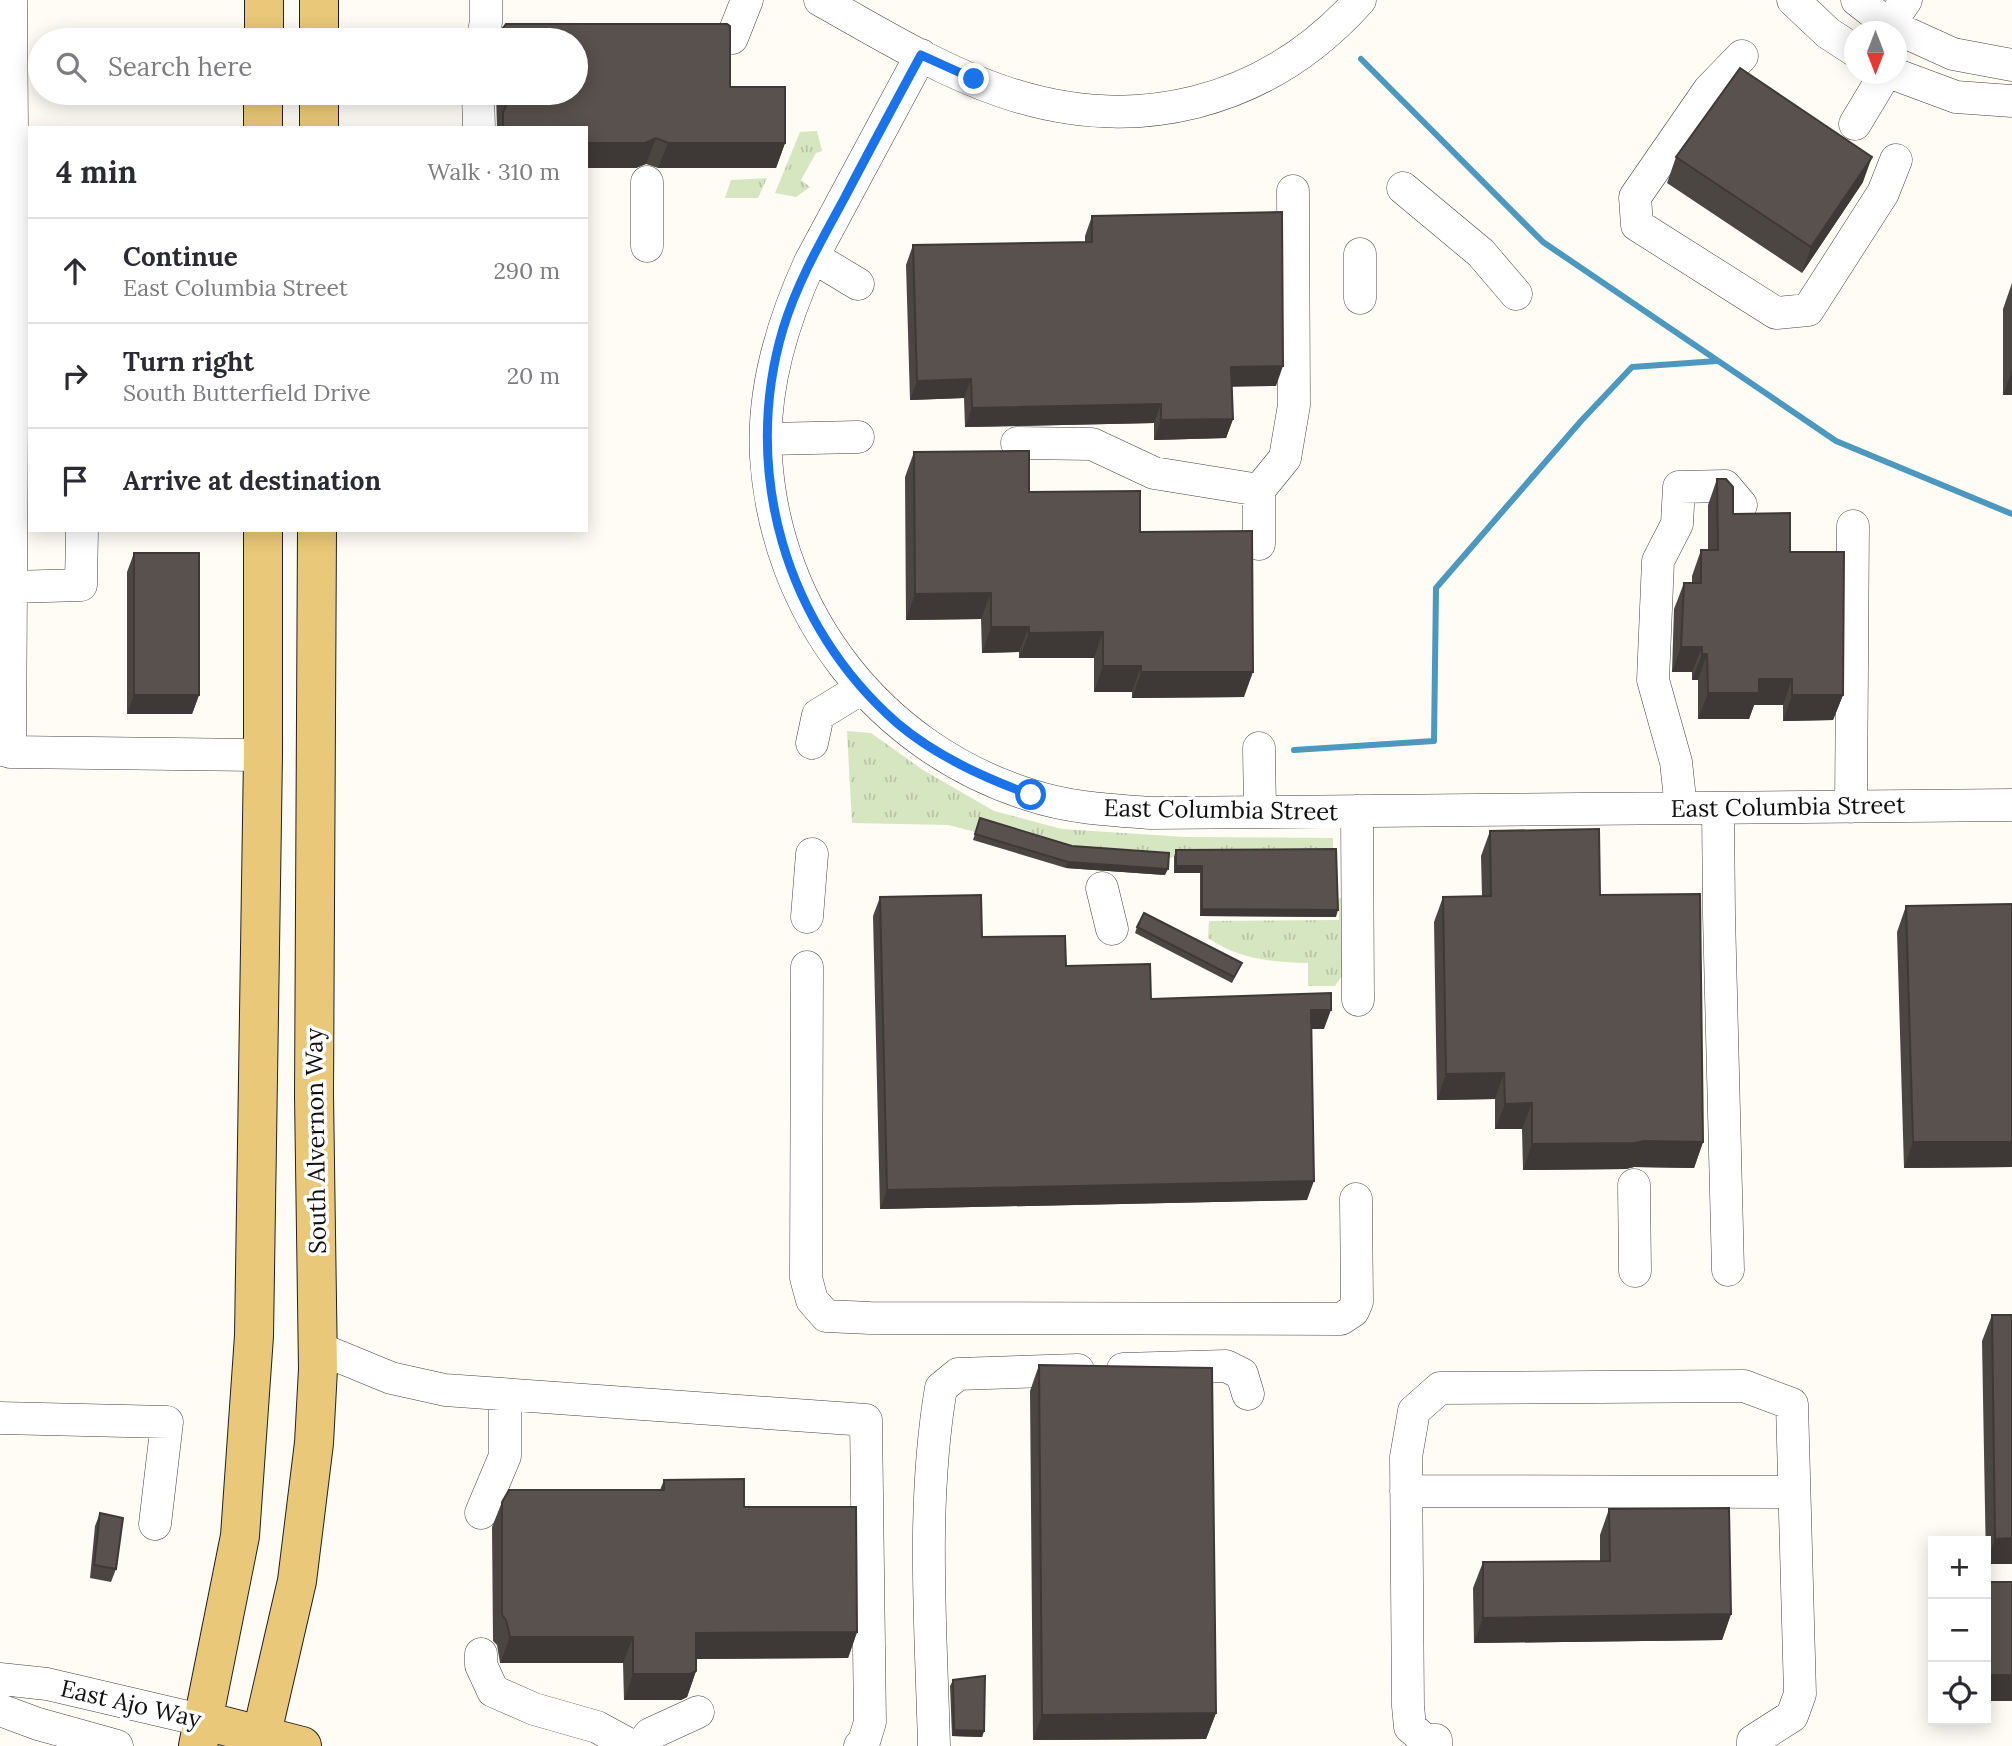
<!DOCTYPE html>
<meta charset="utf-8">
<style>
body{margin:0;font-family:Lora,serif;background:#f7f7f7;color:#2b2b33}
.controls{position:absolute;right:21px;bottom:21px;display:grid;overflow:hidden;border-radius:0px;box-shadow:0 4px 18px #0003}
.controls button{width:63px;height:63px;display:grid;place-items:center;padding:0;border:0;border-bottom:2px solid #e1e1e2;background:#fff;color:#2b2b33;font:35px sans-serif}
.compass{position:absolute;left:1844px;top:21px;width:63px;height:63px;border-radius:50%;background:#fff;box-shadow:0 4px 18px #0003;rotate:180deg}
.stop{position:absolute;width:21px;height:21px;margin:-16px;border:5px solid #1a73e8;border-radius:50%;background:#fff}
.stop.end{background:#1a73e8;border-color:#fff;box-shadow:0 2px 7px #0008}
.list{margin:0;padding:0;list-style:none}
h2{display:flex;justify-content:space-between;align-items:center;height:91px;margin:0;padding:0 28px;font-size:30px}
h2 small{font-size:23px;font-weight:400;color:#7c7c81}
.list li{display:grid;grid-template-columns:46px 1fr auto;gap:21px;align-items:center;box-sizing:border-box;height:105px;padding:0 28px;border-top:2px solid #e1e1e2}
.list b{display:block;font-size:26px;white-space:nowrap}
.list p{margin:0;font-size:23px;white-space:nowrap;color:#7c7c81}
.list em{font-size:23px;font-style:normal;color:#7c7c81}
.icon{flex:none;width:38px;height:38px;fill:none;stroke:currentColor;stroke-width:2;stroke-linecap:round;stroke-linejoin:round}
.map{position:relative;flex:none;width:2012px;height:1746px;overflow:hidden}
.search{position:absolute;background:#fff;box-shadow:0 4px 18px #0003;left:28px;top:28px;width:560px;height:77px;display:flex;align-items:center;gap:18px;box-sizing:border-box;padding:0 24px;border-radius:38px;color:#7c7c81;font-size:26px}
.panel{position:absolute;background:#fff;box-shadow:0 4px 18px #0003;left:28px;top:126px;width:560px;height:406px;border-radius:0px}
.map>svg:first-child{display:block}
.grass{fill:url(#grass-tufts)}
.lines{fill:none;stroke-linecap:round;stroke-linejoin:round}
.stream{stroke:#4d98bf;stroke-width:6}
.minor-casing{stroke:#434343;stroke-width:33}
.major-casing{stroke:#212121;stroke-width:40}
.minor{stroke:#fff;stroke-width:32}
.major{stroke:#eac879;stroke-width:38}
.wall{fill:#4c4643}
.shaded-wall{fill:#3e3937}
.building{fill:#58514e;stroke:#3e3937;stroke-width:2}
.route{stroke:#1a73e8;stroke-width:9}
.labels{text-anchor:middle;stroke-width:7;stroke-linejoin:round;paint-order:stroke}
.street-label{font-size:24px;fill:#101010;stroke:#fff}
</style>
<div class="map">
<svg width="2012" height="1746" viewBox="0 0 2012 1746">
<defs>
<pattern id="grass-tufts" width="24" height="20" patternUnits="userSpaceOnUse" patternTransform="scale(1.75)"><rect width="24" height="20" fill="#d6e6c1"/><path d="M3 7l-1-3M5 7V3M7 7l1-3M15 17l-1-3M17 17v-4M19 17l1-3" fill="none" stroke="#b7c4a5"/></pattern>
</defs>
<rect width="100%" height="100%" fill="#fefcf5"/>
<!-- grass -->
<path class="grass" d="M817,131L822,151L816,153L801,180L810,187L796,197L775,193L800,132Z
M767,178L758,198H725L731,180Z
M847,731L871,733L923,770L994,811L1062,829L1185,837L1333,838V855L1174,857L1166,859L1066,852L977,825L975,832L949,825L852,823Z
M1339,898H1343L1344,973L1335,986H1308V963C1272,962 1238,959 1208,938L1209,921L1339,920Z"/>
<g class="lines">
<!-- stream -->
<path class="stream" d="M1361,59L1543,242L1836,441L2012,514
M1294,750L1434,741L1436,588L1581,421L1632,367L1717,361"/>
<!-- minor casing -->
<g class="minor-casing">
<path id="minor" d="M820,0C878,32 937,69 1001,91C1134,137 1266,105 1360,0
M1793,0L1828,33L1854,50
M1857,0L1889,25L1953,54L2012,65
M1889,25L1906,0
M732,38L747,0
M482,40L486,22V0
M921,55L810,262C783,321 762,391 766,457C776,614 880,748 1030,795C1069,808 1110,810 1151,813L2012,805
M1742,56L1709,90L1635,197L1637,225L1776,313L1808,310L1883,193L1896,160
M1894,74L1956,97L2012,101
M478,93L479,128
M1855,124L1885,74
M647,182V246
M1403,188L1481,253L1516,294
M1360,254V298
M813,257L858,284
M767,439L858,437
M1017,443L1092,444L1154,473L1259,490L1285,458L1294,405L1293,191
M1259,544V490
M12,587L81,585L82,530
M812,743L818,715L862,688
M1259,748L1260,812
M0,749L10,752L263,755
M10,752L13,261L11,0
M1851,807L1853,526
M1681,808L1676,762L1653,680L1658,561L1677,524L1679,487L1725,486L1741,505
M1718,808L1719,915L1728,1270
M1357,811L1358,1000
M1102,888L1112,929
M807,917L812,854
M807,967L806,1278L812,1300L826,1316L870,1318L1341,1319L1353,1311L1357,1302L1356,1199
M1634,1185L1635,1271
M318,1348L391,1378L445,1390L866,1420L870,1722L863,1745L860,1746
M1123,1369L1226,1366L1242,1374L1248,1394
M0,1418L167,1422L155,1524
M1406,1491L1794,1492
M481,1513L505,1456V1395
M481,1654V1665L493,1691L534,1709L597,1727L632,1746
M0,1679L47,1684L205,1721
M0,1710L38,1724L117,1746
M640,1746L650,1734L698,1712
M934,1746C931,1627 921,1506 941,1388L958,1374L1078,1370
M1436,1746V1740H1425L1410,1727L1408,1706L1406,1457L1414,1411L1440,1388L1744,1386L1792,1404L1800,1694L1792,1716L1753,1741V1746"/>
</g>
<!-- major casing -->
<g class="major-casing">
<path id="major" d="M264,40V0
M319,40V0
M263,128V93
M319,128V93
M205,1721L302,1746
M198,1746L240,1536L254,1336L263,755V530
M259,1746L297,1581L314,1443L318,1369L314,1095L317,530"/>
</g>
<!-- minor -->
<use href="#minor" class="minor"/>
<!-- major -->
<use href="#major" class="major"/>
</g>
<!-- wall -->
<path class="wall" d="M506,24H727L730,26V87H785V143L776,168H658L646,164L636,168H586V128H497L496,93H576V40H499L503,28Z
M1676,157L1863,182L1802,273L1667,183Z
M1092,216L1276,386H1232L1233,419L1226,438L1154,440V423L965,427L964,398L910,400L906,265L913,245L1085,242V236Z
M2012,283V395H2003V309Z
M914,452L1140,532L1244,697L1132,698V692H1094V658H1019V652L982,653L981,619L906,620L905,477Z
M1717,479L1733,514L1790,552L1843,695L1833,720L1783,721V705H1754L1749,719H1698V680H1692V672H1672L1674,609L1684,583H1692V576L1701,550H1708V505Z
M134,553L199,695L192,714H127V572Z
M980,818L1072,846L1165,875L1066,868L973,840Z
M1490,831L1600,895L1703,1142L1694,1168L1634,1167L1626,1169L1523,1170L1522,1129H1495V1099L1437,1100L1434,922L1443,897L1482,896L1481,856Z
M1176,850L1336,917L1200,916V873H1174V857Z
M880,897L982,937L1066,966L1151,999L1324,1029H1311L1307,1200L880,1209L873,916Z
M2012,904V1167L1904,1168L1897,932L1906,906Z
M1137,927L1239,969L1232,983L1135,933Z
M1992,1315H2012V1564H1986L1982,1341Z
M1039,1365L1216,1713L1206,1739L1033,1740L1030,1391Z
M664,1480L744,1507L857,1632L848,1658L696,1659V1671L687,1697L681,1700H624L623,1663H500L497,1645L493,1641L492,1527L502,1502L660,1490Z
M1609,1509L1731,1614L1722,1640L1474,1643L1473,1588L1483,1562L1600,1561V1535Z
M100,1513L116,1569L111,1582L90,1578L95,1526Z
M953,1680L984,1731L982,1737L952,1736L950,1686Z"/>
<!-- shaded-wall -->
<path class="shaded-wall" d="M656,138L646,164L636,168H586V143Z
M668,143H785L776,168H658Z
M1872,157L1863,182L1802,273L1811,247Z
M1283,366L1276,386L1224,387L1231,367Z
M2012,370V395H2003Z
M971,379L964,398L910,400L917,381Z
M1161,404L1154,423L965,427L972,408Z
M1233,419L1226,438L1154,440L1161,420Z
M991,593L981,619L906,620L915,594Z
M991,627H1029L1019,652L982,653Z
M1103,632L1094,658H1019L1029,633Z
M1681,647H1702L1692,672H1672Z
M1702,654H1707L1698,680H1692Z
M1103,666H1141L1132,692H1094Z
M1141,672H1253L1244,697L1132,698Z
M1759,679H1792L1783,705H1754L1749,719H1698L1708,693Z
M134,695H199L192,714H127Z
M1792,695H1843L1833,720L1783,721Z
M1068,862L1168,869L1165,875L1066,868Z
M1176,866H1202L1200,873H1174Z
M1202,909L1338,910L1336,917L1200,916Z
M1311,1010H1331L1324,1029H1304Z
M1504,1073L1495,1099L1437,1100L1446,1074Z
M1532,1103L1522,1129H1495L1505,1104Z
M1644,1141L1703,1142L1694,1168L1634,1167L1626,1169L1523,1170L1532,1144Z
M1913,1142H2012V1167L1904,1168Z
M1314,1181L1307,1200L880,1209L887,1190Z
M2012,1538V1564H1986L1995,1539Z
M1731,1614L1722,1640L1474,1643L1483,1618Z
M857,1632L848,1658L687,1659L696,1633Z
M510,1637H633L623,1663H500Z
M696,1671L687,1697L681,1700H624L633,1674Z
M1986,1675H2012V1701H1986Z
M1216,1713L1206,1739L1033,1740L1042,1715Z
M954,1730L984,1731L982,1737L952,1736Z"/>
<!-- building -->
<path class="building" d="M506,24H727L730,26V87H785V143H668L656,138L645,143H586V128H503V113L507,102L506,93H576V40H504L503,28Z
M1740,68L1872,157L1811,247L1676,157Z
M1282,212L1283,366L1231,367L1233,419L1161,420V404L972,408L971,379L917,381L913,245L1092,242V216Z
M1029,451V492L1140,491V532L1252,531L1253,672H1141V666H1103V632L1029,633V627H991V593L915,594L914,452Z
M1717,479H1726L1733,487V514L1790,513V552H1844L1843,695H1792V679H1759V693H1708L1707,654H1702V647H1681L1684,583H1701V550H1718Z
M134,553H199V695H134Z
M980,818L1072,846L1169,853L1168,869L1068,862L975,834Z
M1599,829L1600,895L1700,894L1703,1142L1644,1141L1635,1143L1532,1144V1103L1505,1104L1504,1073L1446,1074L1443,897L1491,896L1490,831Z
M1336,849L1338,910L1202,909V866H1176V850Z
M981,895L982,937L1065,936L1066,966L1150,964L1151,999L1331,993V1010H1311L1314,1181L887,1190L880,897Z
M2012,904V1142H1913L1906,906Z
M1144,913L1242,963L1234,977L1137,927Z
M1992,1315H2012V1538L1995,1539Z
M1039,1365L1212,1368L1216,1713L1042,1715Z
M744,1479V1507H856L857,1632L696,1633V1671L690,1674H633V1637H510L506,1620L502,1615V1502L509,1490H664V1480Z
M1729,1508L1731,1614L1483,1618V1562L1610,1561L1609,1509Z
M100,1513L123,1518L116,1569L94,1565Z
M1986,1582H2012V1675H1986Z
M985,1676L984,1731L954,1730L953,1680Z"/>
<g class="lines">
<!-- route -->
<path class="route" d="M974,79L921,55C895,103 869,151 844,199C821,241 797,283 783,329C741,470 785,625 897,723C936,756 983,777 1031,795"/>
</g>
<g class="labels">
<!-- street labels -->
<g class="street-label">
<text transform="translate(1788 807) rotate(-1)" y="8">East Columbia Street</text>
<text transform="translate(1221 810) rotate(1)" y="8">East Columbia Street</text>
<text transform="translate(316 1141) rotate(-91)" y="8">South Alvernon Way</text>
<text transform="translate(131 1704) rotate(13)" y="8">East Ajo Way</text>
</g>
</g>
</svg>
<div class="controls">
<button>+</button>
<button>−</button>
<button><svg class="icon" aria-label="locate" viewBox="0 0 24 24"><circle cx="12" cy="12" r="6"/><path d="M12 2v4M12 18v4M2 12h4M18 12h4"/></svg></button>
</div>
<svg class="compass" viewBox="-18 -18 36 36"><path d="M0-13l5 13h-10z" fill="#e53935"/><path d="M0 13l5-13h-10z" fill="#7c7c81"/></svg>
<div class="stop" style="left:1031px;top:795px"></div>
<div class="stop end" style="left:974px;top:79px"></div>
<div class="search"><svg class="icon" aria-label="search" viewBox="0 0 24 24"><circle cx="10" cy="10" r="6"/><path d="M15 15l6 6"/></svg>Search here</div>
<section class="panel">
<h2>4 min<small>Walk · 310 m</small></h2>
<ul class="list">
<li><svg class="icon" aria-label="ahead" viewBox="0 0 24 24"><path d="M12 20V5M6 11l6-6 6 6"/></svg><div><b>Continue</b><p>East Columbia Street</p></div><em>290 m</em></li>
<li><svg class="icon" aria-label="right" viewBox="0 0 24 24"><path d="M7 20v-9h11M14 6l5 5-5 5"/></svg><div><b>Turn right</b><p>South Butterfield Drive</p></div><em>20 m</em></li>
<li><svg class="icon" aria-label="arrive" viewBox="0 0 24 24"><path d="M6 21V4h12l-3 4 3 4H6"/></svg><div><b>Arrive at destination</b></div></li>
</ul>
</section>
</div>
